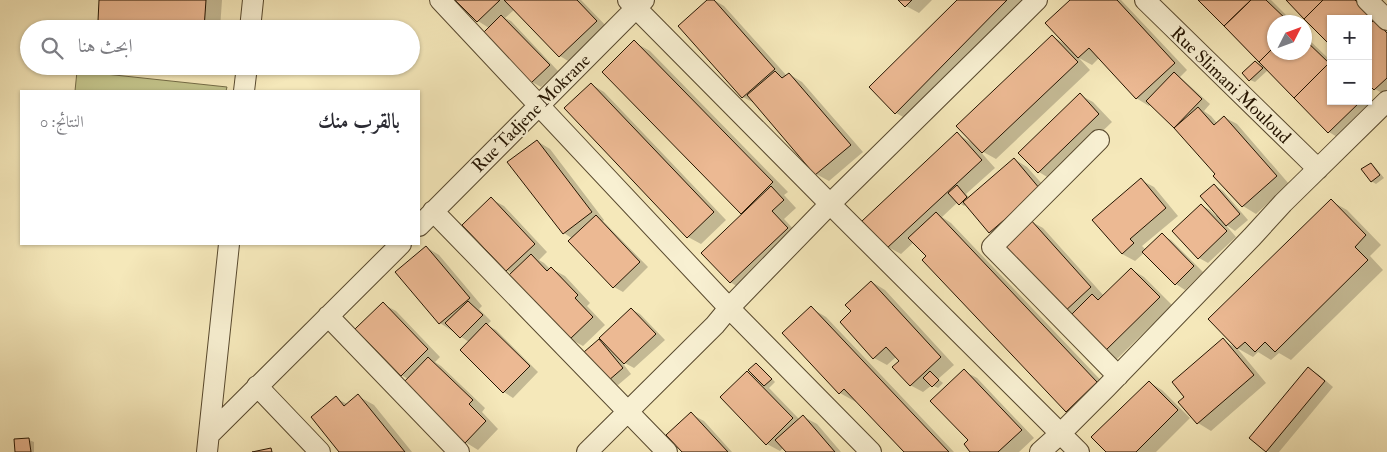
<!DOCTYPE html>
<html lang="ar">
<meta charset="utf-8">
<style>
body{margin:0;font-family:"IM FELL Double Pica",Amiri,serif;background:#f7f7f7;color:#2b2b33;direction:rtl}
.controls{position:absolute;right:15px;top:15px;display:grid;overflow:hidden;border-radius:0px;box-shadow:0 1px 4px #0004}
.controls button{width:45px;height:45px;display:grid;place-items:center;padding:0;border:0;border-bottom:1px solid #e1e1e2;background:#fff;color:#2b2b33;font:25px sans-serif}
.compass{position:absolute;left:1267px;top:15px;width:45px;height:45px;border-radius:50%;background:#fff;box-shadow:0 1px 4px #0004;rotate:48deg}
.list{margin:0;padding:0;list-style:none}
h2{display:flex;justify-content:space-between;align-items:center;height:65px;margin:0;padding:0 20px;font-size:21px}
h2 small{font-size:16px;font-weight:400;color:#7c7c81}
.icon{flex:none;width:28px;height:28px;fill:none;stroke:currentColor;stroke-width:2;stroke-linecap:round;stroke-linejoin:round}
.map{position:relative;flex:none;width:1387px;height:452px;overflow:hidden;direction:ltr}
.search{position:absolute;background:#fff;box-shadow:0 1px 4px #0004;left:20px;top:20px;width:400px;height:55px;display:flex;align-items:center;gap:12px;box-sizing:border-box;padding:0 18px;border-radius:28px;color:#7c7c81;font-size:19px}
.panel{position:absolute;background:#fff;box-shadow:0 1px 4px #0004;left:20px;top:90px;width:400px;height:155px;border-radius:0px;direction:rtl}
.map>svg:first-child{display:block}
.green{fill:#c3c48b;stroke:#746c46}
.shadow{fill:#0003}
.building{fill:#ecb993;stroke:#241400}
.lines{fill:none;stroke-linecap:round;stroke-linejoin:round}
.minor-casing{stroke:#58492e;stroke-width:22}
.minor{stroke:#f8f0d2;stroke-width:20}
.labels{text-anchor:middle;stroke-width:4;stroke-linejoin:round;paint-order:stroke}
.street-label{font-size:18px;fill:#241400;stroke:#f8f0d2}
</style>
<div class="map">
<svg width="1387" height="452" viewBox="0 0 1387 452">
<rect width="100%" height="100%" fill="#f5e8ba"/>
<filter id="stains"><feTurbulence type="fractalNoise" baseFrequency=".004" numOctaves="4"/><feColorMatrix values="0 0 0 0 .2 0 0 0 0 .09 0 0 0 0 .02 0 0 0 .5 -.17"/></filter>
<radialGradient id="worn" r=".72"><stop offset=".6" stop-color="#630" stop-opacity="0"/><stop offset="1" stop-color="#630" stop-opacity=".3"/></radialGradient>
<!-- green -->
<path class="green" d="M77,71L227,87L226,91H75Z"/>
<!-- shadow -->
<path class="shadow" d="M101,0H222L220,29H114L99,20Z
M457,0H581L609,29L573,64L560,56L515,9L505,18L511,21L558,71L541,87L532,82L489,28L478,21Z
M709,0H714L724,6L787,76L789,74L802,82L863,152L829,181L816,174L756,104L743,97Z
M900,0H932L919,13L906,6Z
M958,0H1032L912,122L896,113Z
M1072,0H1121L1187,70L1180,77L1210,104L1204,111L1211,116L1217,123L1224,117L1237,124L1289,184L1256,214L1243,206L1177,128L1151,104L1149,106L1136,98L1099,58L1092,65L1079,58L1090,70L996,159L978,149L995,168L966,194L969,198L1014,159L1027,167L1053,196L1003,239L990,232L966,204L964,206L958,202L942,217L951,223L1112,392L1083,420L1067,411L914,242L901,254L888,247L957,134L974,144L1052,36L1065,44Z
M1199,0H1271L1293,22H1274V52H1304V35L1331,61V101H1368V100L1375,107L1342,140L1329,132L1268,70L1255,82L1250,80L1244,73L1256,62L1263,67Z
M1288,0H1359L1387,29V96L1375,89L1368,82V19Z
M634,42L650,51L788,192L784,195L796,208L784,219L800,236L743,290L730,282L744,214L742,213Z
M591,84L604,92L726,220L701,244L688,237L566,108Z
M1080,95L1093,102L1112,122L1052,180L1039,172L1020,153Z
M537,141L550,149L604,220L603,221L648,267L623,292L614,287L573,239L564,233Z
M1371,164L1375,167L1384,178L1376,184L1371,181Z
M1141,180L1154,187L1178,216L1142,246L1146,250L1162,235L1171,240L1203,272L1185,290L1176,284L1144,253L1135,261L1122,254Z
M1214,185L1223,191L1248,220L1235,231L1225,224L1236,237L1208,263L1199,258L1201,205L1210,210L1216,216L1217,215Z
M491,199L504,206L547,252L539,260L544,263L551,270L552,269L565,276L590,303L587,306L605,325L583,346L570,339L512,274L507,270L464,225Z
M1331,201L1347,210L1381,245L1370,256L1383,270L1291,360L1279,353L1271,360L1258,352L1253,357L1237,348L1266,383L1211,431L1198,423L1186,397L1223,340L1235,347Z
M1030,221L1043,228L1104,296L1131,269L1144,277L1172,305L1116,360L1104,352L1064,312Z
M426,247L439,255L482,306L479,309L491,321L487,325L496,330L538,372L513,398L504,392L461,350L469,342L440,323L397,273Z
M872,282L885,290L954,365L938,379L943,383L938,388L932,385L923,392L910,385L900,361L896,357L887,365L874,358L853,312Z
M383,304L396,311L440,357L435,362L441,366L485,408L482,412L498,429L478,450L465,442L408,379L401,375Z
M811,308L826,317L954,452H906L857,400L856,402L840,393Z
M631,309L640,314L665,340L634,368L621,361L631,374L618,385L608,380L599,341L607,345Z
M756,364L761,367L775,382L769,388L800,420L804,417L817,424L841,452H788L784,447L780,451L767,444L747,372L756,377Z
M1308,369L1318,374L1333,387L1279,452H1269L1267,451Z
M964,371L977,378L1034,438L1019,452H972L969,440Z
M1149,382L1162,390L1190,418L1156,452H1107Z
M358,396L374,405L412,452H341L336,398L347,404Z
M691,414L704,421L732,452H684Z
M29,440L34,442V452H16Z"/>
<!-- building -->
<path class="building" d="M99,0H206L204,29H161L98,21Z
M455,0H500L477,22Z
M504,0H577L597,21L559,57Z
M707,0H714L775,69L742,98L678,26Z
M898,0H912L905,7Z
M957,0H1007L895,114L869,87Z
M1070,0H1117L1175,63L1136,99L1089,48L1078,58L1045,23Z
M1198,0H1251L1224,26Z
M1251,0H1266L1289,22H1274V47L1259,62L1224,26Z
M1286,0H1323L1304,19Z
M1323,0H1355L1374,20L1368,26V19H1331V46L1304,19Z
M501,15L550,65L531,83L483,33Z
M1374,20L1387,33V78L1374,90L1368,84V26Z
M1052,35L1078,62L982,153L956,126Z
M1304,39L1329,63L1294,98L1259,62L1274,47V52H1304Z
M634,40L773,182L741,214L602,72Z
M1255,61L1263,68L1249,81L1242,73Z
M1329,63L1331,66V101H1361L1328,133L1294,98Z
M775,71L782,78L789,73L851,145L815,175L747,95Z
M1174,72L1202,99L1174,128L1146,101Z
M591,83L714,212L687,238L564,108Z
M1080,93L1099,114L1038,173L1018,153Z
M1198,107L1214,125L1224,116L1277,176L1242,207L1213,176L1215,174L1174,128Z
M957,132L982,160L887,248L862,221Z
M537,140L592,212L563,234L507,162Z
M1014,158L1040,189L989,233L963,202Z
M1371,163L1380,175L1371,182L1361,169Z
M1141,178L1166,208L1130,239L1134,243L1122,254L1092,220Z
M1214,184L1240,214L1226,226L1200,196Z
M957,185L967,197L959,205L948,193Z
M771,186L784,200L772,211L788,228L730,283L701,253Z
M491,197L535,244L506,271L462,225Z
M1331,199L1366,235L1355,247L1368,260L1275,352L1265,342L1255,352L1245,342L1237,349L1208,319Z
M1201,204L1227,231L1198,259L1172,231Z
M936,212L1097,382L1066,412L922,260L926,256L908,238Z
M596,215L640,262L613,288L568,241Z
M1030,219L1091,287L1063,313L1002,245Z
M1162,233L1194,266L1175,285L1142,252Z
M426,246L470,298L439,324L395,272Z
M531,254L547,271L551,267L578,295L575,298L593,317L569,340L509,275Z
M1131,268L1160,297L1103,353L1068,318L1092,294L1098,300Z
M871,281L941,357L910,386L892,367L899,361L886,347L873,359L840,322L851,311L845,305Z
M468,301L483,315L460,338L445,323Z
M383,302L428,349L401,376L355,329Z
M811,306L949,452H904L844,389L839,394L782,333Z
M631,308L656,334L624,364L599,338Z
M486,323L530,366L503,393L460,350Z
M1223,338L1254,375L1197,424L1178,402L1184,397L1172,382Z
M599,339L623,368L608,381L584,352Z
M428,357L473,400L469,404L486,421L465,443L403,383Z
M756,363L772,379L764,386L748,370Z
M1308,367L1325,381L1266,452L1249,438Z
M964,369L1022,430L998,452H970L964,444L968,440L930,401Z
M747,371L793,418L766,445L720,397Z
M930,371L939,380L932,387L923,378Z
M1149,381L1178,410L1136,452H1106L1091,437Z
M358,394L405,452H339L311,417L336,396L344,406Z
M691,412L728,452H682L666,435Z
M803,415L835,452H786L775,440Z
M29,438L31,452H15L14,439Z
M271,448L272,452H252Z"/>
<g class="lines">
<!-- minor casing -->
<g class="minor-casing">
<path id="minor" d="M440,0L729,308L871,452
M628,0L830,204L1079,452
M1145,0L1318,169
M1367,0L1387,20
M250,29L253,0
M244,91L247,66
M1099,140L992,247L1118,376
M433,211L667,452
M419,226L644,0
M328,316L459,452
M257,386L320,452
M209,435L401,244
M207,452L229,244
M587,452L715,325L729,308L830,204L1037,0
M1040,452L1060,434L1106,388L1252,237L1283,203L1387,101"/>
</g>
<!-- minor -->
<use href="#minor" class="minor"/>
</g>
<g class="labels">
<!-- street labels -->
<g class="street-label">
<text transform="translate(1231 85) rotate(44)" y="6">Rue Slimani Mouloud</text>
<text transform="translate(531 113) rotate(-45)" y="6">Rue Tadjene Mokrane</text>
</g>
</g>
<rect width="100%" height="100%" filter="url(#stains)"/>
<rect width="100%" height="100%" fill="url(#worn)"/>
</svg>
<div class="controls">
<button>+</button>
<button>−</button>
</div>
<svg class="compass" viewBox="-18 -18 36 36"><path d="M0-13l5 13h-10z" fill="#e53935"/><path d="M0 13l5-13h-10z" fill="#7c7c81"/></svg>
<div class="search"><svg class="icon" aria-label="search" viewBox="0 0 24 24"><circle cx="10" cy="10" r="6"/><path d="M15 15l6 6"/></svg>ابحث هنا</div>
<section class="panel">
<h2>بالقرب منك<small>النتائج: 0</small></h2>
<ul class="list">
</ul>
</section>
</div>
